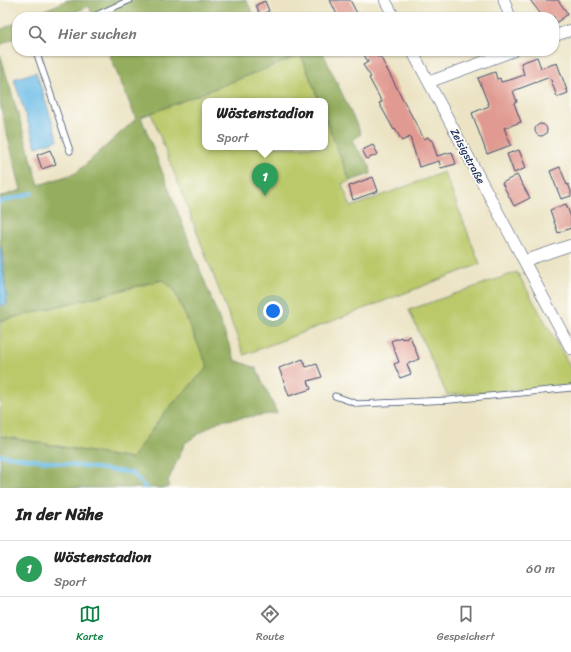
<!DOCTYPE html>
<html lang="de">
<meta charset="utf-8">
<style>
body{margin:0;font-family:Sriracha,sans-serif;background:#f6f6f6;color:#222}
.you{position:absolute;left:273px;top:311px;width:14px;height:14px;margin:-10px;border:3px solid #fff;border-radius:50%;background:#1a73e8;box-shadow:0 0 0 6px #1a73e833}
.badge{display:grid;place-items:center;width:26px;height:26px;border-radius:50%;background:#0b8043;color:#fff;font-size:13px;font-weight:700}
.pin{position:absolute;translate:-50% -33px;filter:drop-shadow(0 1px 2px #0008)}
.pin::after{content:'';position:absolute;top:21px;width:14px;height:12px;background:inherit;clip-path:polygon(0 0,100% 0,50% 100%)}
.popup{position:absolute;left:202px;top:98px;width:126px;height:52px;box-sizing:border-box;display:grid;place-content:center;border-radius:8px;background:#fff;filter:drop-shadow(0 1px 3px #0005);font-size:13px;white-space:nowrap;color:#767676}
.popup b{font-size:15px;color:#222}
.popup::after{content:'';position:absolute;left:50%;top:100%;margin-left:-8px;border:8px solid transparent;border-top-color:#fff}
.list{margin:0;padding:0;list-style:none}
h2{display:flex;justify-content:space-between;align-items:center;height:52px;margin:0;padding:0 16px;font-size:17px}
h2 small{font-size:13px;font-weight:400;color:#767676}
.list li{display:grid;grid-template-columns:26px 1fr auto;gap:12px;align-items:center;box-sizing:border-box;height:56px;padding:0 16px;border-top:1px solid #e0e0e0}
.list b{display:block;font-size:15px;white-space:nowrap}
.list p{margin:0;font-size:13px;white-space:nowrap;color:#767676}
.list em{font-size:13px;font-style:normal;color:#767676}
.icon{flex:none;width:22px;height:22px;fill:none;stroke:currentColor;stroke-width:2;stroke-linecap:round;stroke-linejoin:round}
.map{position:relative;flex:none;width:571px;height:488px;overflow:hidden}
.search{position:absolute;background:#fff;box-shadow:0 1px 3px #0004;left:12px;right:12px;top:12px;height:44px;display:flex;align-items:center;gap:10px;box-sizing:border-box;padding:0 14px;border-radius:16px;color:#767676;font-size:15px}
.sheet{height:108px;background:#fff}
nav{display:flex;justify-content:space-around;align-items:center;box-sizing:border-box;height:56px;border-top:1px solid #e0e0e0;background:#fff;font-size:11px;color:#767676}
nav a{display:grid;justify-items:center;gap:2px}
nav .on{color:#0b8043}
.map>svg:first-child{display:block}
.green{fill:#bbc96b;stroke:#6b7c64}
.forest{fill:#94ad5f;stroke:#586e5e}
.water{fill:#6cbce7;stroke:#4476a2}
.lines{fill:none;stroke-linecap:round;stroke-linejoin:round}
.stream{stroke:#6cbce7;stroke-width:4}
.building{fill:#e09a91}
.service-casing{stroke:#3a4a6d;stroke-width:7}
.minor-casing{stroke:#3a4a6d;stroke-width:12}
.service{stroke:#fff;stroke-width:5.5}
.minor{stroke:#fff;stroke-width:11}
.labels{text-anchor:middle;stroke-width:3.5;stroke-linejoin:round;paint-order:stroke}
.street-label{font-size:11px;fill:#1b2f5e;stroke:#fdfcf7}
</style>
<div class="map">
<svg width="571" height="488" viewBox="0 0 571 488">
<rect width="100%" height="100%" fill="#fdfcf7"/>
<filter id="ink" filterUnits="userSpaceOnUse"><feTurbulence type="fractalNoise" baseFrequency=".025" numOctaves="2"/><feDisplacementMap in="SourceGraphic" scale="8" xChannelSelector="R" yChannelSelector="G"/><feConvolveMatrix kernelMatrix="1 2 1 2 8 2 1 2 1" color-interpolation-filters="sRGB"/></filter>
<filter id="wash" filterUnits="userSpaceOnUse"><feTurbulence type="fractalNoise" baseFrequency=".012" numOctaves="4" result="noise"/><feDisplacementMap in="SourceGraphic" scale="16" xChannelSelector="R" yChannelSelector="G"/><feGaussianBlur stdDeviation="0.9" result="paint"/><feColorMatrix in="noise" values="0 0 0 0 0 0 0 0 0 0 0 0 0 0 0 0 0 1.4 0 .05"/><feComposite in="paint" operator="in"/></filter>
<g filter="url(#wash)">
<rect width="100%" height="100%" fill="#ebe3c3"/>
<!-- green -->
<path class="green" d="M301,55L319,101H205V147H325V117L350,181L342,184L351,207L444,172L480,264L244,355L151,113Z
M517,272L571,368V380L567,387L447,395L409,310Z
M162,280L173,288L208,367L165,412L131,459L0,436V321Z"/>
<!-- forest -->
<path class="forest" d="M68,0H246L255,17H93L89,6L64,17H29Z
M17,22V37L0,45V30Z
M108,51H322L361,134L352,141L370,166L371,174L350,181L325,117V101H319L301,55L141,117L235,360L256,368L277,413L219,421L185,443L168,481V488H0V436L131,459L165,412L208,367L173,288L162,280L0,321V306L7,304L1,247L0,246V197L21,190L0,104V54L39,185L76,173L136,119Z"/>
<!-- water -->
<path class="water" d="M36,72L58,140L36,147L14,79Z
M0,246H1L7,304L0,306Z"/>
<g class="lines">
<!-- stream -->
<path class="stream" d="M0,202L32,193
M0,455L132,473L146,488"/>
</g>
<g id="blocks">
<!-- building -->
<path class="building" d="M330,0H350L359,17H338Z
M530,0H558L568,14L556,23L554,17H543Z
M265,1L269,11L260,15L256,5Z
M362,51H375L378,57L380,56L424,139L428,137L430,140H432L437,156L452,152L456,164L441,168L439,161L419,167L410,137L402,141L395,129L394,130L379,103L382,102L369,78L371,77L363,65L368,62Z
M537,57L541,68L557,63L568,93L557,97L550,77L513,91L517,102L514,103L521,122L504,128L511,145L487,154L472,113L489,106L478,78L495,72L497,79L500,78L501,82L513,79L524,75L521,63Z
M535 130a6 6 0 1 1 12 0a6 6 0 1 1-12 0Z
M373,145L378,154L367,159L362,150Z
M50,150L56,164L42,169L37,155Z
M519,150L526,168L514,173L507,154Z
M560,167L567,185L568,184L571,191V196L561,199L550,171Z
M517,175L530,198L514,206L502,183Z
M373,177L378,191L353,200L349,186Z
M566,204L571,217V228L558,233L550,210Z
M410,336L419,359L407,364L411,374L400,378L394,364L399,362L391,341L401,337L402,339Z
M303,359L306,367L317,364L322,377L308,381L311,389L289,396L279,368Z"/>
</g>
</g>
<g filter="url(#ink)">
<use href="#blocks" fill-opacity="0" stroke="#3a4a6d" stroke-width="1"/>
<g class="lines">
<!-- service casing -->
<g class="service-casing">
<path id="service" d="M92,17L130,0
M36,51L70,151
M335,396L358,404L450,400L571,388"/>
</g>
<!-- minor casing -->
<g class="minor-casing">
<path id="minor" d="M385,0L394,17
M504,0L510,17
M554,36L571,30
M412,51L571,349
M429,82L513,51
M524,261L571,245"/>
</g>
<!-- service -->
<use href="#service" class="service"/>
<!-- minor -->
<use href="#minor" class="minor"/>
</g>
</g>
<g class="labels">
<!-- street labels -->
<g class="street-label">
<text transform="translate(468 156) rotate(62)" y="4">Zeisigstraße</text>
</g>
</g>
</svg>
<div class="you"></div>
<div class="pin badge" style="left:265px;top:196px;background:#2e9e5b">1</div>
<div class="popup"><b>Wöstenstadion</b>Sport</div>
<div class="search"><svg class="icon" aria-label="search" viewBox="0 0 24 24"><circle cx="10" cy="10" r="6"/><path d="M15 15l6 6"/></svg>Hier suchen</div>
</div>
<section class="sheet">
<h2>In der Nähe<small></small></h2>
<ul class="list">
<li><span class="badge" style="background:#2e9e5b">1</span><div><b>Wöstenstadion</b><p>Sport</p></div><em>60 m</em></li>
</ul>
</section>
<nav>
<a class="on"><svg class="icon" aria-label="map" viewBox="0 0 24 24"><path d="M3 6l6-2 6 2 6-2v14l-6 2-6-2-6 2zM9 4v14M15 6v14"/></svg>Karte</a>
<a><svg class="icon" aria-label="directions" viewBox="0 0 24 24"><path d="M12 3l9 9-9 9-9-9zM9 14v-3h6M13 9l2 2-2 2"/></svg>Route</a>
<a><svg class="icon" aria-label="saved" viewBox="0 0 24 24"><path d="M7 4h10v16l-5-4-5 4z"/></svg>Gespeichert</a>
</nav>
